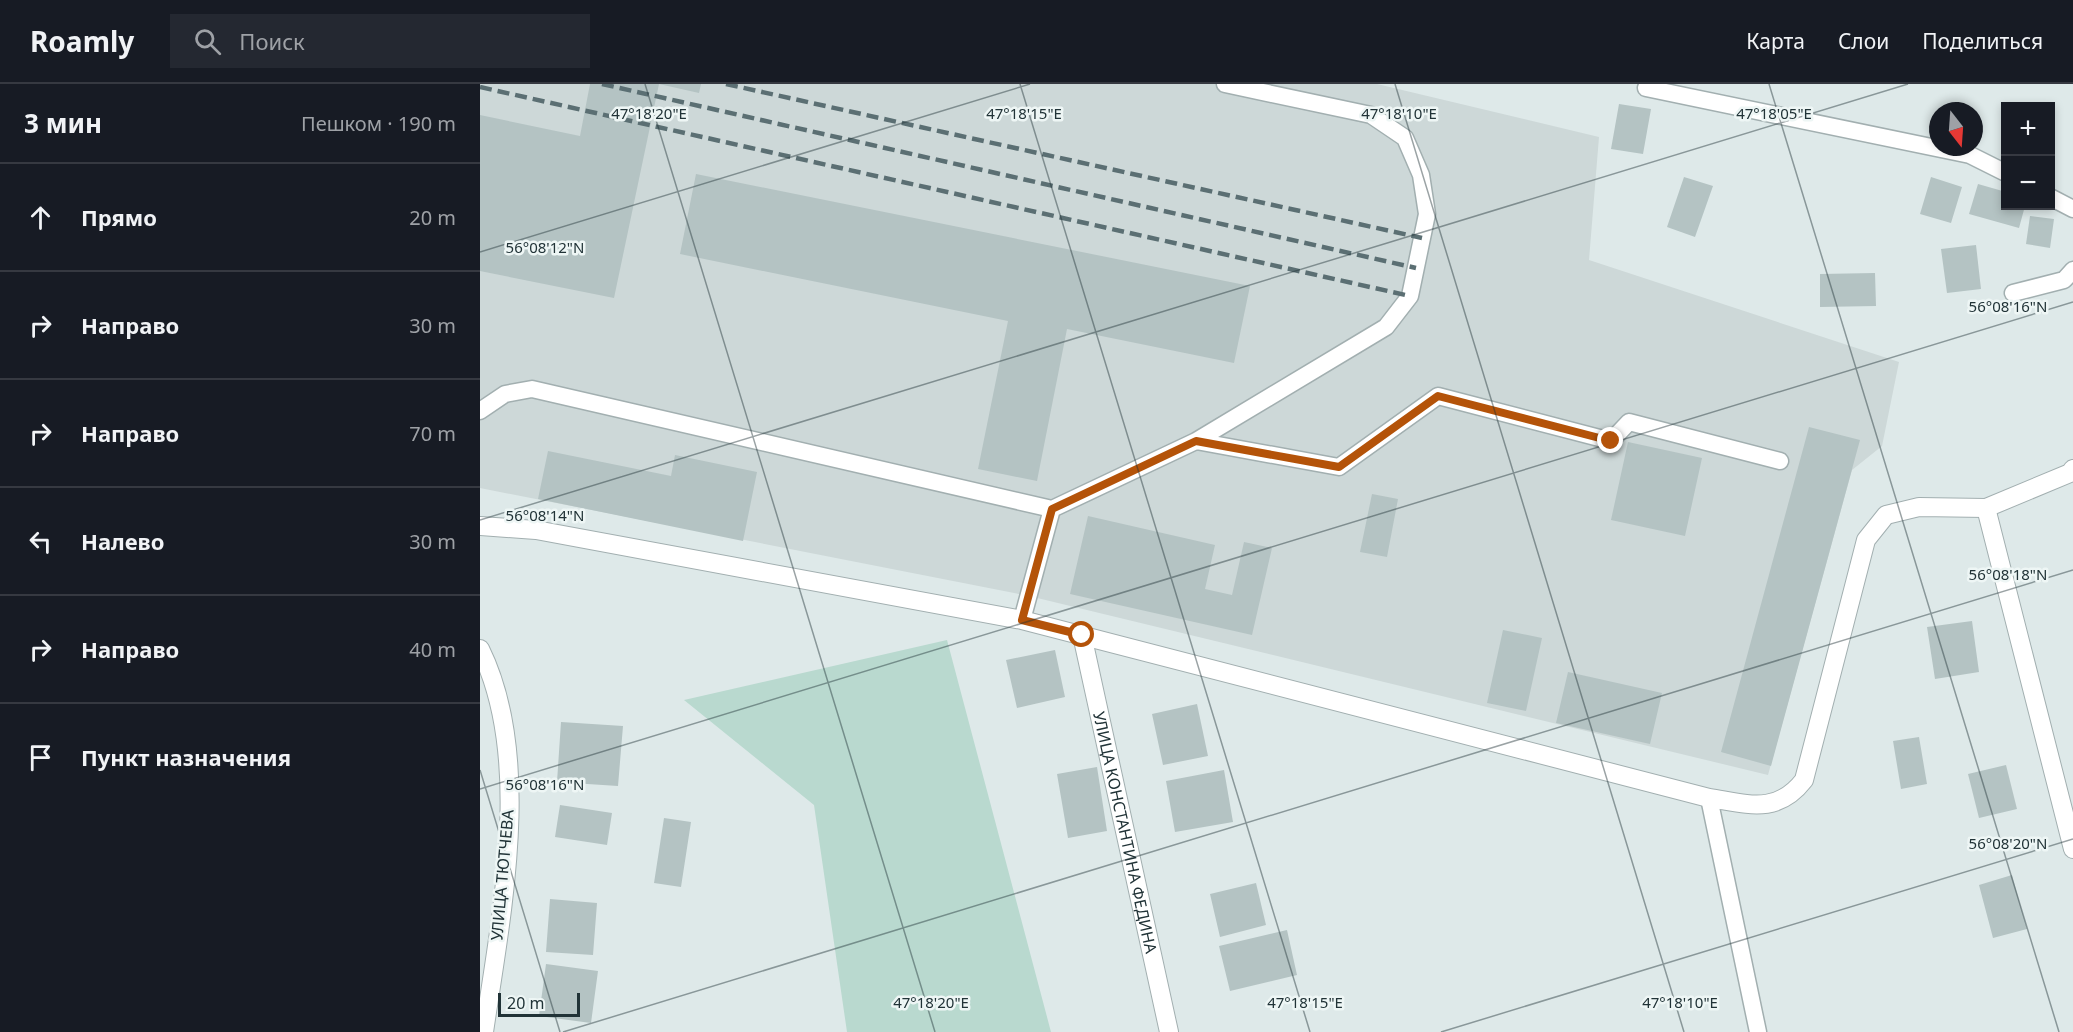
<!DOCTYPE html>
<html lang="ru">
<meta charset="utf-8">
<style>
body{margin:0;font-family:"Noto Sans",sans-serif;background:#242831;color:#f1f3f6}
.controls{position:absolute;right:18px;top:18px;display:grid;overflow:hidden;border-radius:0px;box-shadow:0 3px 9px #0003}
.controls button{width:54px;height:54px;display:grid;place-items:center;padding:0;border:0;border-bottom:2px solid #363941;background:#171b24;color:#f1f3f6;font:30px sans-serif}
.compass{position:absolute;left:1449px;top:18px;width:54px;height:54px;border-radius:50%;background:#171b24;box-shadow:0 3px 9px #0003;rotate:163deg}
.scale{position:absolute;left:18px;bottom:15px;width:82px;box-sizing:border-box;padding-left:6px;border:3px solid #213337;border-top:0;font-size:16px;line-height:21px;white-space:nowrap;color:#213337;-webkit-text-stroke:4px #eef6f5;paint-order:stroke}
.stop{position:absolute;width:18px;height:18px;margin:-14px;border:4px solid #b45309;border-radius:50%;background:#fff}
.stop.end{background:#b45309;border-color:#fff;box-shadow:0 2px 6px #0008}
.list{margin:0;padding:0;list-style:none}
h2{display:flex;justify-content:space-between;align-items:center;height:78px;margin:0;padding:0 24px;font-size:26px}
h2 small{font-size:20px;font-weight:400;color:#9ea1a6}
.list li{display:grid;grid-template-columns:39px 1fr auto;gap:18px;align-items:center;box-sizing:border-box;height:108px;padding:0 24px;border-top:2px solid #363941}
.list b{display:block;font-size:22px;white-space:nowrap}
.list em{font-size:20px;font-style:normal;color:#9ea1a6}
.icon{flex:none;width:33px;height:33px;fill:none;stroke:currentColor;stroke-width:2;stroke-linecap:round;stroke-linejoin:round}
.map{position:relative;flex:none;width:1593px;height:948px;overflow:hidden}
header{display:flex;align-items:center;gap:36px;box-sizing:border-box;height:84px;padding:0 30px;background:#171b24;border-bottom:2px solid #363941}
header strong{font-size:28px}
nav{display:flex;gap:33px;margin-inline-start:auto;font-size:21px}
.search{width:420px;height:54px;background:#242831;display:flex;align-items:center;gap:15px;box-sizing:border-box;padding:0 21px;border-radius:0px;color:#9ea1a6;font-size:22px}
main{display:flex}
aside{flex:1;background:#171b24}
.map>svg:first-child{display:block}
.built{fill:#cdd8d8}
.green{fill:#b9d9cf}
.building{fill:#b4c3c3}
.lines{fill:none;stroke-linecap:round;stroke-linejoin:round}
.service-casing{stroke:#a2afb0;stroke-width:19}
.minor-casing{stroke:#a2afb0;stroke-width:20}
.service{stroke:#fff;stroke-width:16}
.minor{stroke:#fff;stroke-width:18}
.rail{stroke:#5b6f73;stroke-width:4.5;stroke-dasharray:12 6;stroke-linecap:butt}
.route{stroke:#b45309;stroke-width:8}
.ticks{fill:none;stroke:#213337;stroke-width:1.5;stroke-opacity:0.45}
.labels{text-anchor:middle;stroke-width:5;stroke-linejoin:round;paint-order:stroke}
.street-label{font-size:16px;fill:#213337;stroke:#eef6f5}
.ticks-label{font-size:15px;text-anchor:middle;fill:#213337;stroke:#eef6f5;stroke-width:5;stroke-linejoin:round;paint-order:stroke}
</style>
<header>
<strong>Roamly</strong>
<div class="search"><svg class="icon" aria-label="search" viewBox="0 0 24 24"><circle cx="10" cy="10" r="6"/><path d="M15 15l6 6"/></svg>Поиск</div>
<nav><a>Карта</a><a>Слои</a><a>Поделиться</a></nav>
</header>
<main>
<aside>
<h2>3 мин<small>Пешком · 190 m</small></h2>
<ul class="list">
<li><svg class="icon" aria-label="ahead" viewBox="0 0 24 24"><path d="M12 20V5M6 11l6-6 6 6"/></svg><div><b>Прямо</b></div><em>20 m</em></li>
<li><svg class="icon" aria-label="right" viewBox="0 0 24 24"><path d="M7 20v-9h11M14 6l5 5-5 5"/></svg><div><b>Направо</b></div><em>30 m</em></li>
<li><svg class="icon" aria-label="right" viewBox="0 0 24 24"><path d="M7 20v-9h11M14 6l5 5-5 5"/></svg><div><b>Направо</b></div><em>70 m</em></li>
<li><svg class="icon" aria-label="left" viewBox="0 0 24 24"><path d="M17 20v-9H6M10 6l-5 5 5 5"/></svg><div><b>Налево</b></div><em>30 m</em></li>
<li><svg class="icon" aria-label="right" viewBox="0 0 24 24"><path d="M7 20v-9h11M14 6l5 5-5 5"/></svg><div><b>Направо</b></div><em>40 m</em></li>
<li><svg class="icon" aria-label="arrive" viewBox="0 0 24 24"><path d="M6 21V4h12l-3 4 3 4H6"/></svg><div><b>Пункт назначения</b></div></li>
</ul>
</aside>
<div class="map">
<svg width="1593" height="948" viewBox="0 0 1593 948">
<rect width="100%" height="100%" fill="#dee9e9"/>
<!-- built -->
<path class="built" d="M0,0H897L1119,53L1109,176L1419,278L1402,362L1372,386L1288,691L549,512L0,404Z"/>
<!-- green -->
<path class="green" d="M467,556L571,948H367L334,721L204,616Z"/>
<!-- building -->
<path class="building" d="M110,0H179L134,214L0,187V31L100,52Z
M179,0H221L219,9Z
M1139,20L1171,25L1163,70L1131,65Z
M216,90L770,202L754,279L587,245L557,397L498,385L528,237L200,170Z
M1204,93L1233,102L1215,153L1187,143Z
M1451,93L1482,103L1471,139L1440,130Z
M1498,100L1526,108V122H1545L1539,144L1489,130Z
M1550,132L1574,135L1570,164L1546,160Z
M1496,161L1501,205L1467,209L1461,165Z
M1395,189L1396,222L1340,223V190Z
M1329,343L1380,356L1291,682L1241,668Z
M1148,358L1222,374L1205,452L1131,436Z
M68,367L191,392L195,371L277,388L263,457L58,415Z
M892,410L918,415L907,473L880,468Z
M608,432L735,461L725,505L752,511L764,458L792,464L772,551L590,510Z
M1492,537L1499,588L1455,595L1447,543Z
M1023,546L1062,554L1046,627L1007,619Z
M575,566L585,613L537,624L526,576Z
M1088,588L1182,609L1170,660L1076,639Z
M717,620L728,672L683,681L672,630Z
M81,638L143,642L138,702L77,698Z
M1439,653L1447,700L1421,705L1413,657Z
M1526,681L1537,725L1499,734L1488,690Z
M617,683L627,747L588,754L577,690Z
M744,686L753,738L695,748L686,697Z
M80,721L132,729L127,761L75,753Z
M184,734L211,738L201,803L174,799Z
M1532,791L1547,845L1513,854L1499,801Z
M776,799L786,841L740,853L730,810Z
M70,815L117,819L113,871L66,868Z
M807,846L817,891L750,907L739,862Z
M66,880L118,887L111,939L59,932Z"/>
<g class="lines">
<!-- service casing -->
<g class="service-casing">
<path id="service" d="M1166,4L1490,71L1526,89
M1570,113L1593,125
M1533,209L1584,196L1593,186
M0,327L25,310L52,305L572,425
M716,357L859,383L958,312L1131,357L1149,338L1300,377
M542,536L572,425L716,357L906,243L930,212L947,130L941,91L925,54L891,31L745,0
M1229,714L1278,948"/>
</g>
<!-- minor casing -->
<g class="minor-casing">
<g id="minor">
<path d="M1506,424L1593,765"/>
<path d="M0,442L56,446L542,536L1229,714C1268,720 1297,731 1324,696L1386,456L1406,431L1439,423L1506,424L1590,389L1593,385"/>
<path id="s1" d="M602,551L689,948"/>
<path d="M0,565C54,674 21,832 4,948"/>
</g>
</g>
<!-- service -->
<use href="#service" class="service"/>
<!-- minor -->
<use href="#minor" class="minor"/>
<!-- rail -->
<path class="rail" d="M122,0L936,184
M246,0L942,154
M0,3L930,212"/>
</g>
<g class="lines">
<!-- route -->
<path class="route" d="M602,551L542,536L572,425L716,357L859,383L958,312L1131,357"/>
</g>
<!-- ticks -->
<path class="ticks" d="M165,0L455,948M540,0L830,948M915,0L1204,948M1289,0L1579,948M0,168L550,0M0,436L1428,0M0,686L80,948M0,705L1593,218M83,948L1593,486M961,948L1593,755"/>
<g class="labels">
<!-- street labels -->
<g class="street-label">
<text dy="6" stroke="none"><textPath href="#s1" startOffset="202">УЛИЦА КОНСТАНТИНА ФЕДИНА</textPath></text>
<text transform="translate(22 791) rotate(-85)" y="6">УЛИЦА ТЮТЧЕВА</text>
</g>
</g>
<g class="ticks-label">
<text x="169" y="35">47°18'20"E</text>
<text x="544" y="35">47°18'15"E</text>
<text x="919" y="35">47°18'10"E</text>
<text x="1294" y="35">47°18'05"E</text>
<text x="65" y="169">56°08'12"N</text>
<text x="1528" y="228">56°08'16"N</text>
<text x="65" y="437">56°08'14"N</text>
<text x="1528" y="496">56°08'18"N</text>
<text x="65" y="706">56°08'16"N</text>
<text x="1528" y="765">56°08'20"N</text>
<text x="451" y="924">47°18'20"E</text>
<text x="825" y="924">47°18'15"E</text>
<text x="1200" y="924">47°18'10"E</text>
</g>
</svg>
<div class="controls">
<button>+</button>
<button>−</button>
</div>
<svg class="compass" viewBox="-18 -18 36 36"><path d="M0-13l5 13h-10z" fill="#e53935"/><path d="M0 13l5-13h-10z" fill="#9ea1a6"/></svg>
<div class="scale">20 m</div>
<div class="stop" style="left:602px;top:551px"></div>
<div class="stop end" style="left:1131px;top:357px"></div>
</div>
</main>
